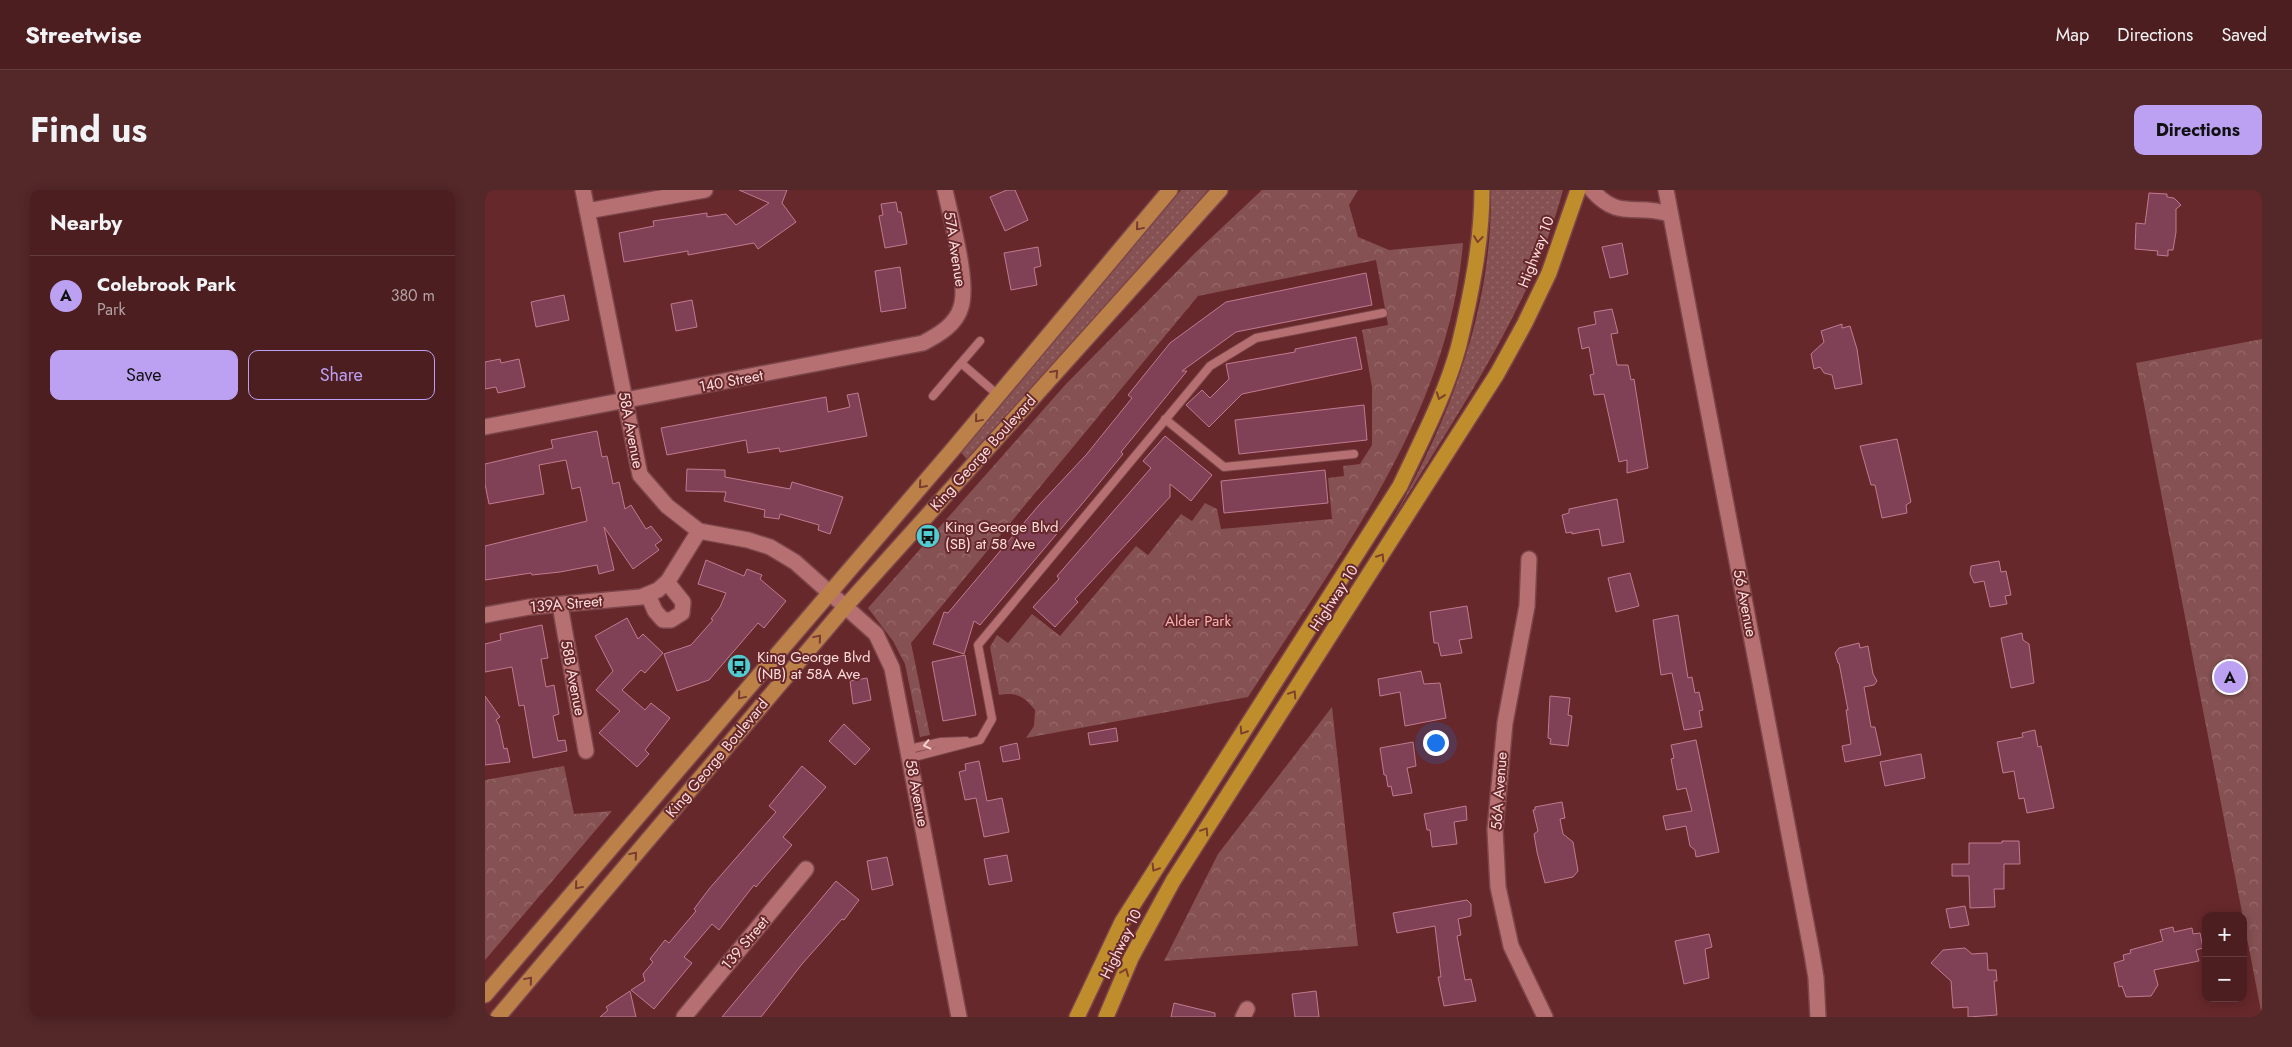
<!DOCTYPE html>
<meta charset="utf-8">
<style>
body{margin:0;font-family:Jost,sans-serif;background:#542729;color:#f1f3f6}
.controls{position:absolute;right:15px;bottom:15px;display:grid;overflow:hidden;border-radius:10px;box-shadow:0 2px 12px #0003}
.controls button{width:45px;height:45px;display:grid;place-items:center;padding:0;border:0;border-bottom:1px solid #643c3e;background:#4d1e20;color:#f1f3f6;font:25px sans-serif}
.you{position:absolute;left:950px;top:552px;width:18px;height:18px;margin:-12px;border:4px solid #fff;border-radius:50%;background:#1a73e8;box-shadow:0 0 0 8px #1a73e833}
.badge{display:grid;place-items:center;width:32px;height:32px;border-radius:50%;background:#bca0f2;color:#111;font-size:16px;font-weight:700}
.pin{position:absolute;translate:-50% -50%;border:2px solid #fff;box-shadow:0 1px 5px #0006}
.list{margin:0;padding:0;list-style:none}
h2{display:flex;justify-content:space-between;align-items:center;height:65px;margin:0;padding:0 20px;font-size:21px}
h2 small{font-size:16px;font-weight:400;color:#b3a2a5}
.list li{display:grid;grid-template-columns:32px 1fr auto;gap:15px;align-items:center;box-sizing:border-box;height:80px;padding:0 20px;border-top:1px solid #643c3e}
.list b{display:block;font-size:19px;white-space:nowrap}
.list p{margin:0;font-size:16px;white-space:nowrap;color:#b3a2a5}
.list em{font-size:16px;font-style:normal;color:#b3a2a5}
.actions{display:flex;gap:10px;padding:15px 20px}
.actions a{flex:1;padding:11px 0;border:1px solid #bca0f2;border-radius:10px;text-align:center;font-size:18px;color:#bca0f2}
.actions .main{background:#bca0f2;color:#111}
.map{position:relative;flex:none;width:1777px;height:827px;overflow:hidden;border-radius:10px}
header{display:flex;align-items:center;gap:30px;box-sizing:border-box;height:70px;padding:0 25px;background:#4d1e20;border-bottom:1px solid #643c3e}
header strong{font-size:24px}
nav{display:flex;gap:28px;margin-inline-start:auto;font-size:18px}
.intro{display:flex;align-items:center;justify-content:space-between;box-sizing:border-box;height:120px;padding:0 30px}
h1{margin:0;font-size:35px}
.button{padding:12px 22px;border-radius:10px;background:#bca0f2;color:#111;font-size:18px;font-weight:700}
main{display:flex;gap:30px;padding:0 30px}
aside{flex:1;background:#4d1e20;border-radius:10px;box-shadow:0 2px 12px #0003}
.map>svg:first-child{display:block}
.grass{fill:url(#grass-dots)}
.forest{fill:url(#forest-crowns)}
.building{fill:#804156;stroke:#c07a90}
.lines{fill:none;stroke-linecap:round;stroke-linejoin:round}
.lane-casing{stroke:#7b464b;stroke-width:10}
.street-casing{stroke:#7b464b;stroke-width:18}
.primary-casing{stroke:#7b464b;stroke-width:18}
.highway-casing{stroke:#7b464b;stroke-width:18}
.lane{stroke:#b77071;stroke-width:8}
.street{stroke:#b77071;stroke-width:15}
.primary{stroke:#bc8148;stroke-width:15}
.highway{stroke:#c08d2d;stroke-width:15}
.oneway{stroke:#783a31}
.oneway2{stroke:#7d412c}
.oneway3{stroke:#f6d1d1}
.labels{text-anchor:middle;stroke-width:4;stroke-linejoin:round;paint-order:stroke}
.street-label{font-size:15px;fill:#fddcdc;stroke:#67282b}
.poi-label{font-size:15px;fill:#fddcdc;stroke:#67282b;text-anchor:start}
.park-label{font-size:15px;fill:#f8b2b1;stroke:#67282b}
</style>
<header>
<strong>Streetwise</strong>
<nav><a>Map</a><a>Directions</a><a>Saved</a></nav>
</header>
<div class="intro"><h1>Find us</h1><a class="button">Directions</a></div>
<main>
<aside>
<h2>Nearby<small></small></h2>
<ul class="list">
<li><span class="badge">A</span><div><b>Colebrook Park</b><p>Park</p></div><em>380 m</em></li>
</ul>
<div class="actions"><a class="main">Save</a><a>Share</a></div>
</aside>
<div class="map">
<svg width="1777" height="827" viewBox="0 0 1777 827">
<defs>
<pattern id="grass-dots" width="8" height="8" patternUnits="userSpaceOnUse" patternTransform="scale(1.25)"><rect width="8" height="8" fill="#865152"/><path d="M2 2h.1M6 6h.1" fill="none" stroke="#98696a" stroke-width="1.8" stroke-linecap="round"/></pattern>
<pattern id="forest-crowns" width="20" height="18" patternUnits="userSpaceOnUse" patternTransform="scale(1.25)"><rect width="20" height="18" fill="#865152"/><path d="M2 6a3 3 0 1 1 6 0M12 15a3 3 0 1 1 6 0" fill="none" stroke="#98696a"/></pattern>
</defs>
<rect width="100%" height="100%" fill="#67282b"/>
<!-- grass -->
<path class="grass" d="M696,0H723L484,272L475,261Z
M1006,0H1078C1047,118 966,233 903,337C963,235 1008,120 1006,0Z"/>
<!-- forest -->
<path class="forest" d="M777,0H873L864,15L873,47L904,60L978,53C964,225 853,367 763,507L541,548L549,536L550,520C539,506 531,502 514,505L505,457L512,445L523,453L547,424L575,446L651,356L663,365L696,324L707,331L720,313L732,319L736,339L847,329L843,288L859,286L858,276L875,274L887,255V197L877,140L903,135L891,70L713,106L426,453L445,545L435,547L420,474L408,451L383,418L581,194L711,62Z
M1777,149V826L1651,173Z
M847,517L873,756L679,771L733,664Z
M79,576L89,624L127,621L0,770V590Z"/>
<!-- building -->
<path class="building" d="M254,0H302L297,13L311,32L273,59L269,53L203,65V61L139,72L134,43L169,36L168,31L222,23V27L241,24L251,35L284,13Z
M522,0H530L543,30L520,41L505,7Z
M1664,3L1682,4V7L1689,8L1696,15L1691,19V42L1688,60H1683V66L1672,65L1673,61L1650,59L1651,33L1660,34Z
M411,12L413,22H416L422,54L400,58L394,26L398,25L396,14Z
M1137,53L1143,84L1125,88L1117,57Z
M553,57L556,76L549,78L552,95L526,100L519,63Z
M415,77L421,118L396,122L390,81Z
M881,83L887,115L751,142L697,181H702L636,262L638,264L602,308L495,435L489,431L479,464L448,454L459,422L463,423L554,315L601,265L647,208L643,205L685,153L741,112Z
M79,105L84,130L51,137L46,112Z
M207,110L212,137L191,141L186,114Z
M1127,119L1133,143L1126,144L1132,175H1143L1146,190L1149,189L1163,278L1142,283V270L1134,272L1119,204L1109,205L1105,185L1109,184L1104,157L1097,159L1093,138L1111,134L1109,122Z
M1357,134V138L1365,136L1372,159L1377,194L1350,199L1347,185L1339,183L1335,177L1329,179L1326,164L1339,152L1336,141Z
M871,147L877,179L757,204L724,237L701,215L717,200L725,208L744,189L741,174L810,162V159Z
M15,169L16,173L34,169L40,197L13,203L11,197L0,199V172Z
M373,203L382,246L295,262L294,258L263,263L261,250L182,265L176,238L341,207L343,222L365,217L362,205Z
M879,215L882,250L754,264L750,230Z
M112,241L117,267L122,266L128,294L134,292L140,319L146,315L161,339L166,336L177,350L170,355L174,360L148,379L119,337L129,380L114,384L112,375L75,382L47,385L46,383L0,390V356L102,331L95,297L87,299L81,270L54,275L59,304L4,314L0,294V274L68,258L66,250Z
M680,246L727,285L706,311L685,294V307L590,409L593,412L570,437L548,417L574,389L572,386L666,278L658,271Z
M1412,249L1426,312L1421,315L1422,323L1397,328L1390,295H1386L1375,256Z
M202,279L240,280V287L305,299L307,292L358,307L345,344L333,340L334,335L295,324L294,329L279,327L280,320L239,311L241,302L201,301Z
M840,280L843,313L739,323L736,291Z
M1132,309L1139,352L1117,356L1114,339L1087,344V342L1081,343L1077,325L1084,323V319Z
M221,370L259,386L262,379L277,385L275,389L301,411L279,438L273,433L224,490L192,501L179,464L206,455L228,430L226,429L235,417L241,403L213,394Z
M1514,371L1516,382L1521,381L1526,405L1520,406L1522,414L1505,417L1499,391L1489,393L1485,384L1486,376Z
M1145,383L1154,416L1131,422L1123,388Z
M982,416L987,448L974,450L977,463L956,466L953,453H949L945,422Z
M1193,425L1203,488L1207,487L1210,503L1214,502L1218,520L1214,521L1217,537L1199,540L1187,483L1176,485L1168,430Z
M142,428L153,449L158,444L178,463L160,483L156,480L137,500L160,520L166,513L185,528L160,560L164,564L152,577L114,543L135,521L111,500L128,481L110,446Z
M57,435L63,468L56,469L61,497L69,495L74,524L68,526L73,551L80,550L82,561L48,568L39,515L34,516L27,477L0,482V454L16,450L15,444Z
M1537,443L1538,450L1544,454L1549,493L1526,498L1516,448Z
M1374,453L1375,458L1383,456L1388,484L1392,491L1389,495L1379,497L1386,537H1390L1396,565L1360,572L1357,556L1366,554L1361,520H1363L1354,473H1353L1350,463L1354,458Z
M480,465L491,525L458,531L447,472Z
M936,481L939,494L955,493L961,528L920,536L915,502L895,506L893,489Z
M382,488L386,510L368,514L365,491Z
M0,506L15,527L11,530L14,535L19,559L22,558L25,572L0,575Z
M1065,506L1085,508L1083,525L1087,526L1083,556L1065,554L1066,549L1063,548Z
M359,534L385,559L370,575L344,551Z
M631,538L633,551L605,555L603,543Z
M1550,540L1553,557L1556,556L1569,618L1542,623L1539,608L1534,609L1529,581L1518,583L1512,552L1538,547L1537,543Z
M1211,550L1234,662L1211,667L1210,660L1205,656L1201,636L1181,640L1178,626L1207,621L1201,598L1192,600L1186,569L1189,568L1186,555Z
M928,552L931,576L922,578L927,603L908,606L906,596L903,597L901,585H899L895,558Z
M532,553L535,569L518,572L515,557Z
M1436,564L1440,588L1400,596L1395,572Z
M494,571L502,611L517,608L524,642L499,647L491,608L480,610L474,582L481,580L480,574Z
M317,576L341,597L298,647L307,655L271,697L269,695L234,740L227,734L199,767L207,773L169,819L146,800L160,791L158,784L168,772L165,769L180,750L184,753L211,721L209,719L224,699L291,622L284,616Z
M1077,612L1080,628L1075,629L1078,644L1088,652L1093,681L1088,687L1060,693L1052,662L1049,644L1053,641L1048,620H1050V617Z
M981,616L982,630L969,632L972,654L947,657L945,640H942L939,624Z
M1517,651H1534L1535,674H1519V699H1509L1510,717L1485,718L1484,686H1467V674H1484V653H1517Z
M522,665L527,691L504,695L499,669Z
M402,667L408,695L387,700L382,671Z
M351,691L374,710L359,730L357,729L317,774L276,827H237Z
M982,710L986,714V726L973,729L976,745L972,746L980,790L986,789L991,811L959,816L953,787H956L950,736L912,743L908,723Z
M1480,716L1484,735L1465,738L1461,719Z
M1688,737L1689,742L1707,738L1708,744L1715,743L1718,758L1711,760L1714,771L1669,780L1673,795L1666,806L1641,807L1637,796L1634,797L1629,773L1639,770L1638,765L1646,763L1645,760L1678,751L1675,740Z
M1224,744L1227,757L1220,759L1224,788L1199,794L1190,751Z
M1480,758L1487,764L1502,763L1503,780H1511L1512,791H1509L1512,825L1483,827V817L1468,818L1466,791L1446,773L1458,760Z
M145,801L151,827H115L123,820L121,817Z
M831,801L834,827H810L807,804Z
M689,813L730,823V827H686Z"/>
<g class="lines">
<!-- lane casing -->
<g class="lane-casing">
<path id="lane" d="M495,151L476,173L513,205
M448,206L476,173
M680,229L739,277L869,264
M424,559L456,552L481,551
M426,568L495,550L507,529L493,455L725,176L771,148L898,123"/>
</g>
<!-- street casing -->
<g class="street-casing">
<path id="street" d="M98,0L155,285L182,316L214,341L263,350L285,357L310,372L391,444L407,478L474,827
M1107,0C1134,31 1151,13 1184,24
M1181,0L1327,764L1331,788L1333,827
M102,21L220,0
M0,237L438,153C453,145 471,135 476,117C484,91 466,29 460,0
M1044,369L1042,416L1020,533L1010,640L1013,697L1026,756L1060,827
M163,405L170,421L178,430H186L197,423L198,412L182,392
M75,415L101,561
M0,425L44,417L156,407L173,400L183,391L214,341
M199,827L321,679
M758,827L762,819"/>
</g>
<!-- primary casing -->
<g class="primary-casing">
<path id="primary" d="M0,805L469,258L685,0
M13,827L360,417L735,0"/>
</g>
<!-- highway casing -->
<g class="highway-casing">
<path id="highway" d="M592,827L637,732L915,296C936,251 961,204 974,155C986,105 997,51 997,0
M621,827L646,768L688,691L1012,184L1040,133L1064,83L1093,0"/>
</g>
<!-- lane -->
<use href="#lane" class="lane"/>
<!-- street -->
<use href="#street" class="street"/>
<!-- primary -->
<use href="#primary" class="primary"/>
<!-- highway -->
<use href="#highway" class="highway"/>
</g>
<!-- one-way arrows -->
<defs><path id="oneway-chevron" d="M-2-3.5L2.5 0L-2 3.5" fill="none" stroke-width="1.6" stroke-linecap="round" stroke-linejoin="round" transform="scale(1.25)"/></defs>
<g class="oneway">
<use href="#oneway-chevron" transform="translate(654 37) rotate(130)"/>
<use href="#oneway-chevron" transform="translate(570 183) rotate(-48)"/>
<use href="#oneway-chevron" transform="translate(493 229) rotate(130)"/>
<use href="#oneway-chevron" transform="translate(437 295) rotate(131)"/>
<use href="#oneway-chevron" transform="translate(333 448) rotate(-50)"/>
<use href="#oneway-chevron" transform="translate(256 506) rotate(130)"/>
<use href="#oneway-chevron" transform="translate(149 665) rotate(-50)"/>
<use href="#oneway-chevron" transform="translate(93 696) rotate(130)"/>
<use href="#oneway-chevron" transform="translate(44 790) rotate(-50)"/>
</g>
<g class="oneway2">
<use href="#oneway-chevron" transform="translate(993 49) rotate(97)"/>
<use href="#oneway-chevron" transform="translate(955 206) rotate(110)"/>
<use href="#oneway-chevron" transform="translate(896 367) rotate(-57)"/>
<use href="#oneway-chevron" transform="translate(808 504) rotate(-57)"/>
<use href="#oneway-chevron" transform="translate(758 541) rotate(123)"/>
<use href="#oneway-chevron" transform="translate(720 641) rotate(-57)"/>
<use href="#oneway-chevron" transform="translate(670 678) rotate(122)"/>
<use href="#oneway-chevron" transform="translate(640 782) rotate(-67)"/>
</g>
<use class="oneway3" href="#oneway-chevron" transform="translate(442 555) rotate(167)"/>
<!-- icons -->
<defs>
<g id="bus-disc" transform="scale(1.25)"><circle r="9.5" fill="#51ccd2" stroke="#67282b"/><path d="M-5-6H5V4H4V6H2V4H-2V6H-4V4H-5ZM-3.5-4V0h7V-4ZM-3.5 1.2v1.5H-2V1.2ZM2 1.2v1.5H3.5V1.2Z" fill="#111"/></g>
</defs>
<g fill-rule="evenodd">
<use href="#bus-disc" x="443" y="346"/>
<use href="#bus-disc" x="254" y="476"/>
</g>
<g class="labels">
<!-- street labels -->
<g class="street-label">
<text transform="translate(470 59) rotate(81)" y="5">57A Avenue</text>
<text transform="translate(1051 62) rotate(-69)" y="5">Highway 10</text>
<text transform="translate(246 191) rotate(-11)" y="5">140 Street</text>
<text transform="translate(146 240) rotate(79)" y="5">58A Avenue</text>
<text transform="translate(498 263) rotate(-48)" y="5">King George Boulevard</text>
<text transform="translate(849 408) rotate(-57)" y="5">Highway 10</text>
<text transform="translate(1260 413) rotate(79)" y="5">56 Avenue</text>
<text transform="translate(81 414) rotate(-5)" y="5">139A Street</text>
<text transform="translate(88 488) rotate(79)" y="5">58B Avenue</text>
<text transform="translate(232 568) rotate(-50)" y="5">King George Boulevard</text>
<text transform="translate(1014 601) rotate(-86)" y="5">56A Avenue</text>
<text transform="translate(432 603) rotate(79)" y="5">58 Avenue</text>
<text transform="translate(260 753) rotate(-50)" y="5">139 Street</text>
<text transform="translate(636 754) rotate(-64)" y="5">Highway 10</text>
</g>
<!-- poi labels -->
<g class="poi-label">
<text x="460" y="342">King George Blvd<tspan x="460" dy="17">(SB) at 58 Ave</tspan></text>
<text x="272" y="472">King George Blvd<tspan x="272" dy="17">(NB) at 58A Ave</tspan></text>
</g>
<!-- park labels -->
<g class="park-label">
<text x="713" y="436">Alder Park</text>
</g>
</g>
</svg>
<div class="controls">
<button>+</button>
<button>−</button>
</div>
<div class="you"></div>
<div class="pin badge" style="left:1745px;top:487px">A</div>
</div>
</main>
